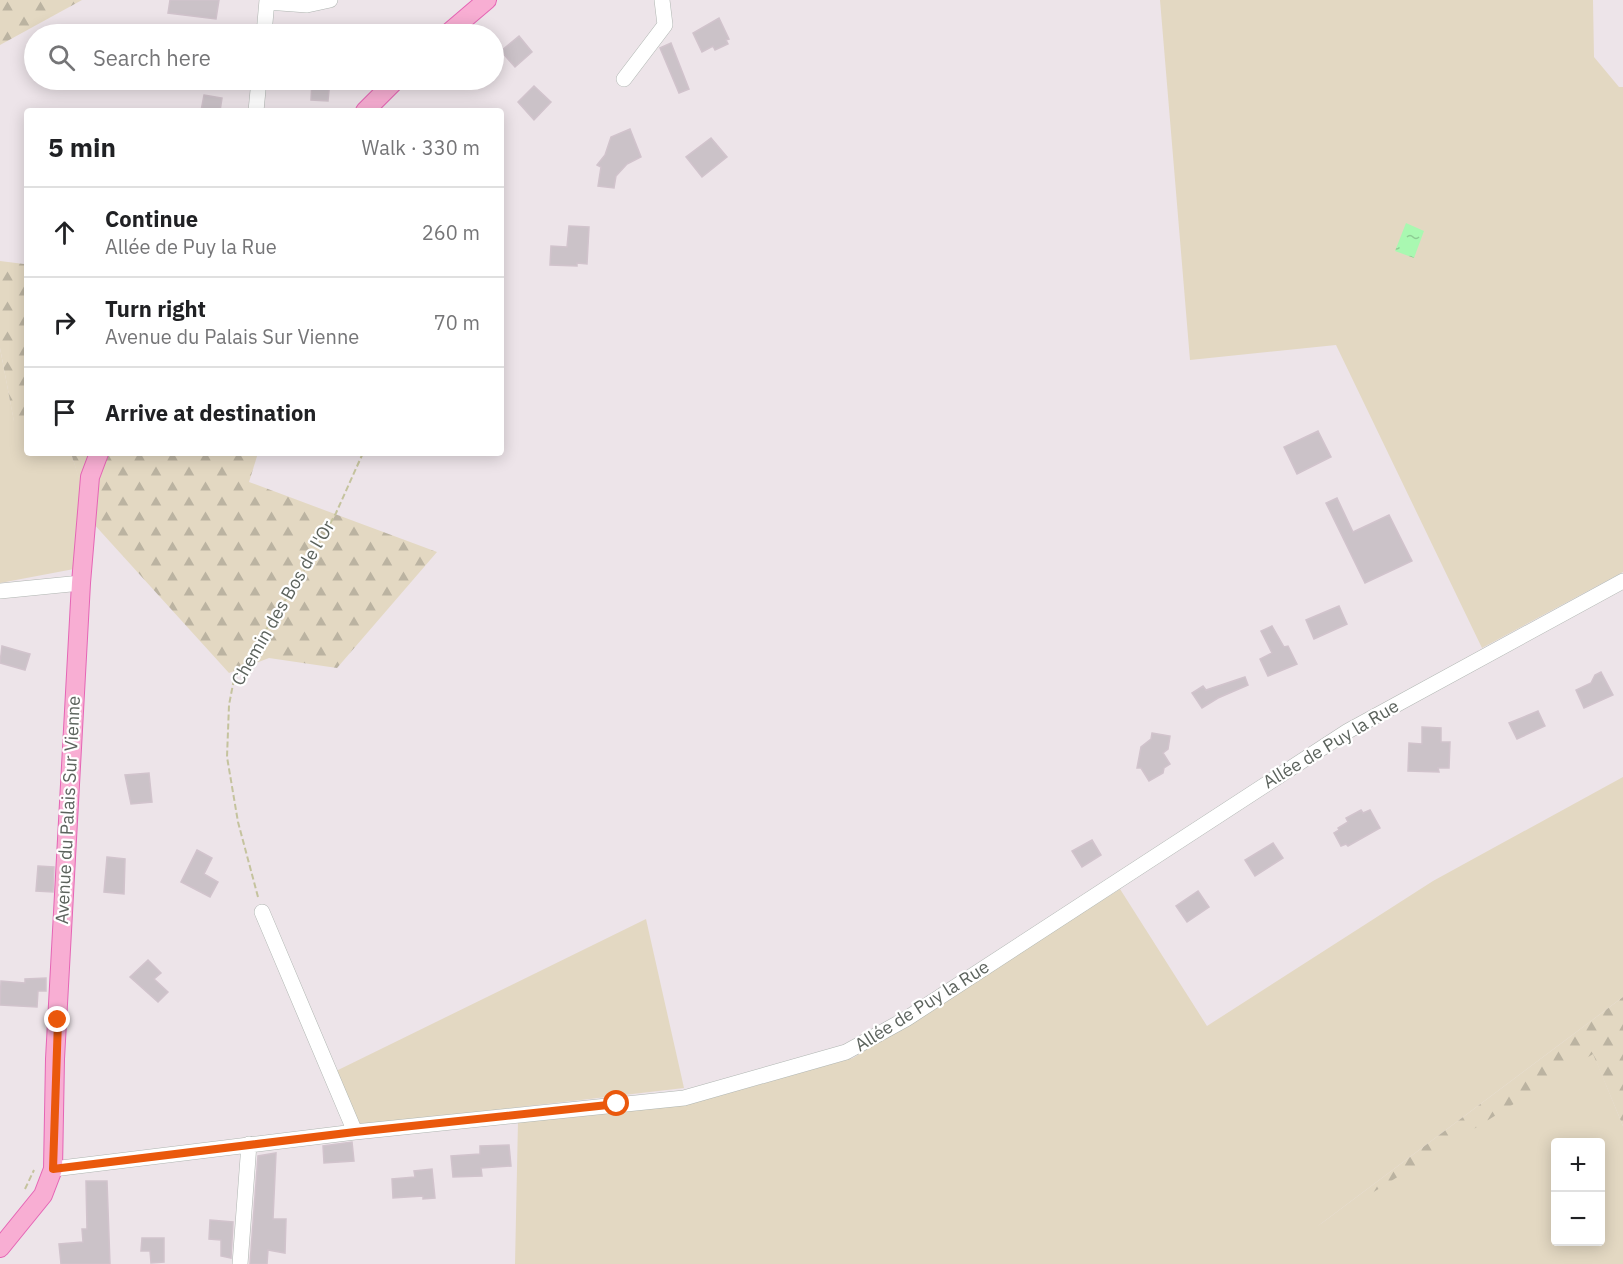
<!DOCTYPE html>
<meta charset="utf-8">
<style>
body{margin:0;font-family:"IBM Plex Sans",sans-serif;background:#f6f6f6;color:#202124}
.controls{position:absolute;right:18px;bottom:18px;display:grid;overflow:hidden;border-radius:6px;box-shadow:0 3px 15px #0003}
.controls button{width:54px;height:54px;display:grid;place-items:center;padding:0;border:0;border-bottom:2px solid #e0e0e0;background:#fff;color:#202124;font:30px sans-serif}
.stop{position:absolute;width:18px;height:18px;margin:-14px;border:4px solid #ea580c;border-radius:50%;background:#fff}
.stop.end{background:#ea580c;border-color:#fff;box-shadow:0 2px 6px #0008}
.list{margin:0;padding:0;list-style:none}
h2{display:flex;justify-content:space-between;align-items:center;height:78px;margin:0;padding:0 24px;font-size:26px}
h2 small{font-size:20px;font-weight:400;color:#757577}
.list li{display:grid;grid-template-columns:39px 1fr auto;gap:18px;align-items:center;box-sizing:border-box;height:90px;padding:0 24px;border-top:2px solid #e0e0e0}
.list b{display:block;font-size:22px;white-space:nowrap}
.list p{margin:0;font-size:20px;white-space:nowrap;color:#757577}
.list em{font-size:20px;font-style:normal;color:#757577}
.icon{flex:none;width:33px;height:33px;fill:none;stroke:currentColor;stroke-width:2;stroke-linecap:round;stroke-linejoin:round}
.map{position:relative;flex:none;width:1623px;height:1264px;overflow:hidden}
.search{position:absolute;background:#fff;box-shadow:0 3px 15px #0003;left:24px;top:24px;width:480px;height:66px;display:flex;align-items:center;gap:15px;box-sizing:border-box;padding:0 21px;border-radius:33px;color:#757577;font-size:22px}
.panel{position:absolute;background:#fff;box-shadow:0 3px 15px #0003;left:24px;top:108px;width:480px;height:348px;border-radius:6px}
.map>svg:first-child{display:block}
.grass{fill:#e3d8c2;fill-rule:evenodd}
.forest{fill:url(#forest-firs)}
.water{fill:url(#water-ripples)}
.building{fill:#cbc2c8;stroke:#d1c3cc;stroke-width:1.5}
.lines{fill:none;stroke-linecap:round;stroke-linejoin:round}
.minor-casing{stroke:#afb5b1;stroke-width:16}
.major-casing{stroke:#e565b5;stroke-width:20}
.path{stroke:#c5c39e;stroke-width:2;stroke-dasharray:6 3;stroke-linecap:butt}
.minor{stroke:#fff;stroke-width:15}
.major{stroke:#f8aed3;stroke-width:18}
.route{stroke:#ea580c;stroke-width:8}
.labels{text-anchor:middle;stroke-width:4.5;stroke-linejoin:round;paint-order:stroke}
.street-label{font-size:18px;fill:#5c635d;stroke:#fff}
</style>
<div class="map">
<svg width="1623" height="1264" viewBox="0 0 1623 1264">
<defs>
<pattern id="forest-firs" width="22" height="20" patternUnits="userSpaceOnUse" patternTransform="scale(1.5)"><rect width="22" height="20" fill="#e3d8c2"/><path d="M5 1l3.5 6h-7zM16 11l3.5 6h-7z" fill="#bbb3a1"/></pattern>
<pattern id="water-ripples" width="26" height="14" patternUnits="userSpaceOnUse" patternTransform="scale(1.5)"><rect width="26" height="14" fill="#a9f8b1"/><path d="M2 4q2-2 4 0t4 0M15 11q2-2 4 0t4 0" fill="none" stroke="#8dcc93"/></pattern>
</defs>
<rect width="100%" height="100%" fill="#ede4e9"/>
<!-- grass -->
<path class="grass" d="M1160,0H1593L1594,57L1619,87H1623V572L1482,648L1336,345L1190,360Z
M0,348L14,421H27V453H71L82,487L74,569L0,583Z
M1623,777V997L1318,1226L1593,1053L1623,1126V1264H515L518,1121L687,1105L853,1058L1120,889L1207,1026L1433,881ZM1556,1142H1600V1242H1556Z
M646,919L684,1088L358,1126L334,1072Z"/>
<!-- forest -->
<path class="forest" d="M0,0H82L0,45Z
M27,257V421L14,422L0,348V261L24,264Z
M71,453H258L249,482L437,552L337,668L269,658L229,673L92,522Z
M1623,997V1126L1593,1054L1310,1232Z"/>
<!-- water -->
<path class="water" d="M1406,223L1424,231L1414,258L1395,251Z"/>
<!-- building -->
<path class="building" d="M170,0H219L216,19L168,13Z
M719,18L729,39L726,40L728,44L715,50L713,46L702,52L693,33Z
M519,36L532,52L515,67L501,51Z
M671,43L689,89L679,93L660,48Z
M312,80H330L328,101L311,100Z
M534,86L551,102L534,120L518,102Z
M204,95L222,98L220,111H201Z
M630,129L641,157L627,164L616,176L614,188L598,186L601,167L597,165L605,155L611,137Z
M711,138L727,157L702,177L686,157Z
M569,226L589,227L587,264L577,263V266L550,265L551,246L567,247Z
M1318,431L1331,457L1297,474L1284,447Z
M1337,498L1353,532L1389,515L1412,561L1365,583L1326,503Z
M1339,606L1347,624L1314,639L1306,620Z
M1272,626L1284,647L1288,646L1297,664L1268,676L1260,659L1272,653L1261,631Z
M2,646L30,654L25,670L0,663Z
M1601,672L1613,695L1584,708L1576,690L1591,683L1595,675Z
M1245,677L1248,685L1218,698L1202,708L1192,693L1203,686L1206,690Z
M1538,711L1545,726L1517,739L1509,723Z
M1422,727L1441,728V742H1450L1449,768H1438L1439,772L1408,771L1409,743L1422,744Z
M1152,733L1170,736L1168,749L1163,753L1170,764L1164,768L1163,773L1149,781L1141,768H1137L1141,747L1151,739Z
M149,773L152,802L131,804L125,775Z
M1361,810L1363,813L1370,810L1380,828L1348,846L1346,844L1341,846L1334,833L1339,830L1338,828L1348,822L1346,818Z
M1092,840L1101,855L1082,867L1072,851Z
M1273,843L1283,858L1255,876L1245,860Z
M197,850L212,858L204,874L218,882L210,897L181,882Z
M107,857L125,859L124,894L104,892Z
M38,866L54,867L53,892L36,891Z
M1198,891L1209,907L1187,922L1176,906Z
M148,960L161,973L154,979L168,992L158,1002L130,977Z
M46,978V991H38L37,1007L0,1005L1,981L25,983V979Z
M352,1142L354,1161L324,1163L323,1146Z
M509,1145L511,1166L481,1168L482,1176L453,1177L451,1156L480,1154V1146Z
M276,1153L273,1219H286L285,1253L268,1250L267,1264H250L258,1156Z
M432,1169L435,1198L423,1199V1196L393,1198L392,1179L415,1177L414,1171Z
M86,1181H107L110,1264H61L59,1244L83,1242L82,1229H87Z
M210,1220L233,1222L231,1258L221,1256V1240L209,1239Z
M142,1238H164V1262L151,1263L150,1251H141Z"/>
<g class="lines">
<!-- minor casing -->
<g class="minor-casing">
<path id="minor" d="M267,2L307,5L330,0
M264,34L267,0
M624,79L665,25L662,0
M256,111L259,80
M0,591L81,583
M262,912L355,1132
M53,1169L355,1132L684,1098L846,1052L906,1019L1348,731L1623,581
M240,1264L249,1144"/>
</g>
<!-- major casing -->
<g class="major-casing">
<path id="major" d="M447,34L487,0
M365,111L396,80
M0,1248L43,1195L53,1169L55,1059L81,583L90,477L99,453"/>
</g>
<!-- path -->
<path class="path" d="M258,897L238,822L227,757L229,705L234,679L297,582L336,513L363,453
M25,1189L34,1170"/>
<!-- minor -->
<use href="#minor" class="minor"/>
<!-- major -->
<use href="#major" class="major"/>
</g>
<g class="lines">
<!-- route -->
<path class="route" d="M58,1020L53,1169L355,1132L617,1104"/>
</g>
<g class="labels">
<!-- street labels -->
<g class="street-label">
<text transform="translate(283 603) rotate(-60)" y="6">Chemin des Bos de l'Or</text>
<text transform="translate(1331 744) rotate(-31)" y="6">Allée de Puy la Rue</text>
<text transform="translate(68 810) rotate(-87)" y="6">Avenue du Palais Sur Vienne</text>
<text transform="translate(922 1006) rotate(-32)" y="6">Allée de Puy la Rue</text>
</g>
</g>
</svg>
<div class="controls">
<button>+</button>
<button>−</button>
</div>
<div class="stop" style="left:617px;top:1104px"></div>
<div class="stop end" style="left:58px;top:1020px"></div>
<div class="search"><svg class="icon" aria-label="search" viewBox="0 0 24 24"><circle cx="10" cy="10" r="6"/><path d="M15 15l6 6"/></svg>Search here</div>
<section class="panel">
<h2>5 min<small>Walk · 330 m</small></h2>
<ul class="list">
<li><svg class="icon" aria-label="ahead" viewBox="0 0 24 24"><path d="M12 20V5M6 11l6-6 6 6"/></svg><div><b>Continue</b><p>Allée de Puy la Rue</p></div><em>260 m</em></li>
<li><svg class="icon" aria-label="right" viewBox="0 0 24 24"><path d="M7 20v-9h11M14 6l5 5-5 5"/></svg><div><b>Turn right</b><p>Avenue du Palais Sur Vienne</p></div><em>70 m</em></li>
<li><svg class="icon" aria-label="arrive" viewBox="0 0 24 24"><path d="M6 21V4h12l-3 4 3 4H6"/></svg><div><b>Arrive at destination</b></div></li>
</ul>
</section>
</div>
